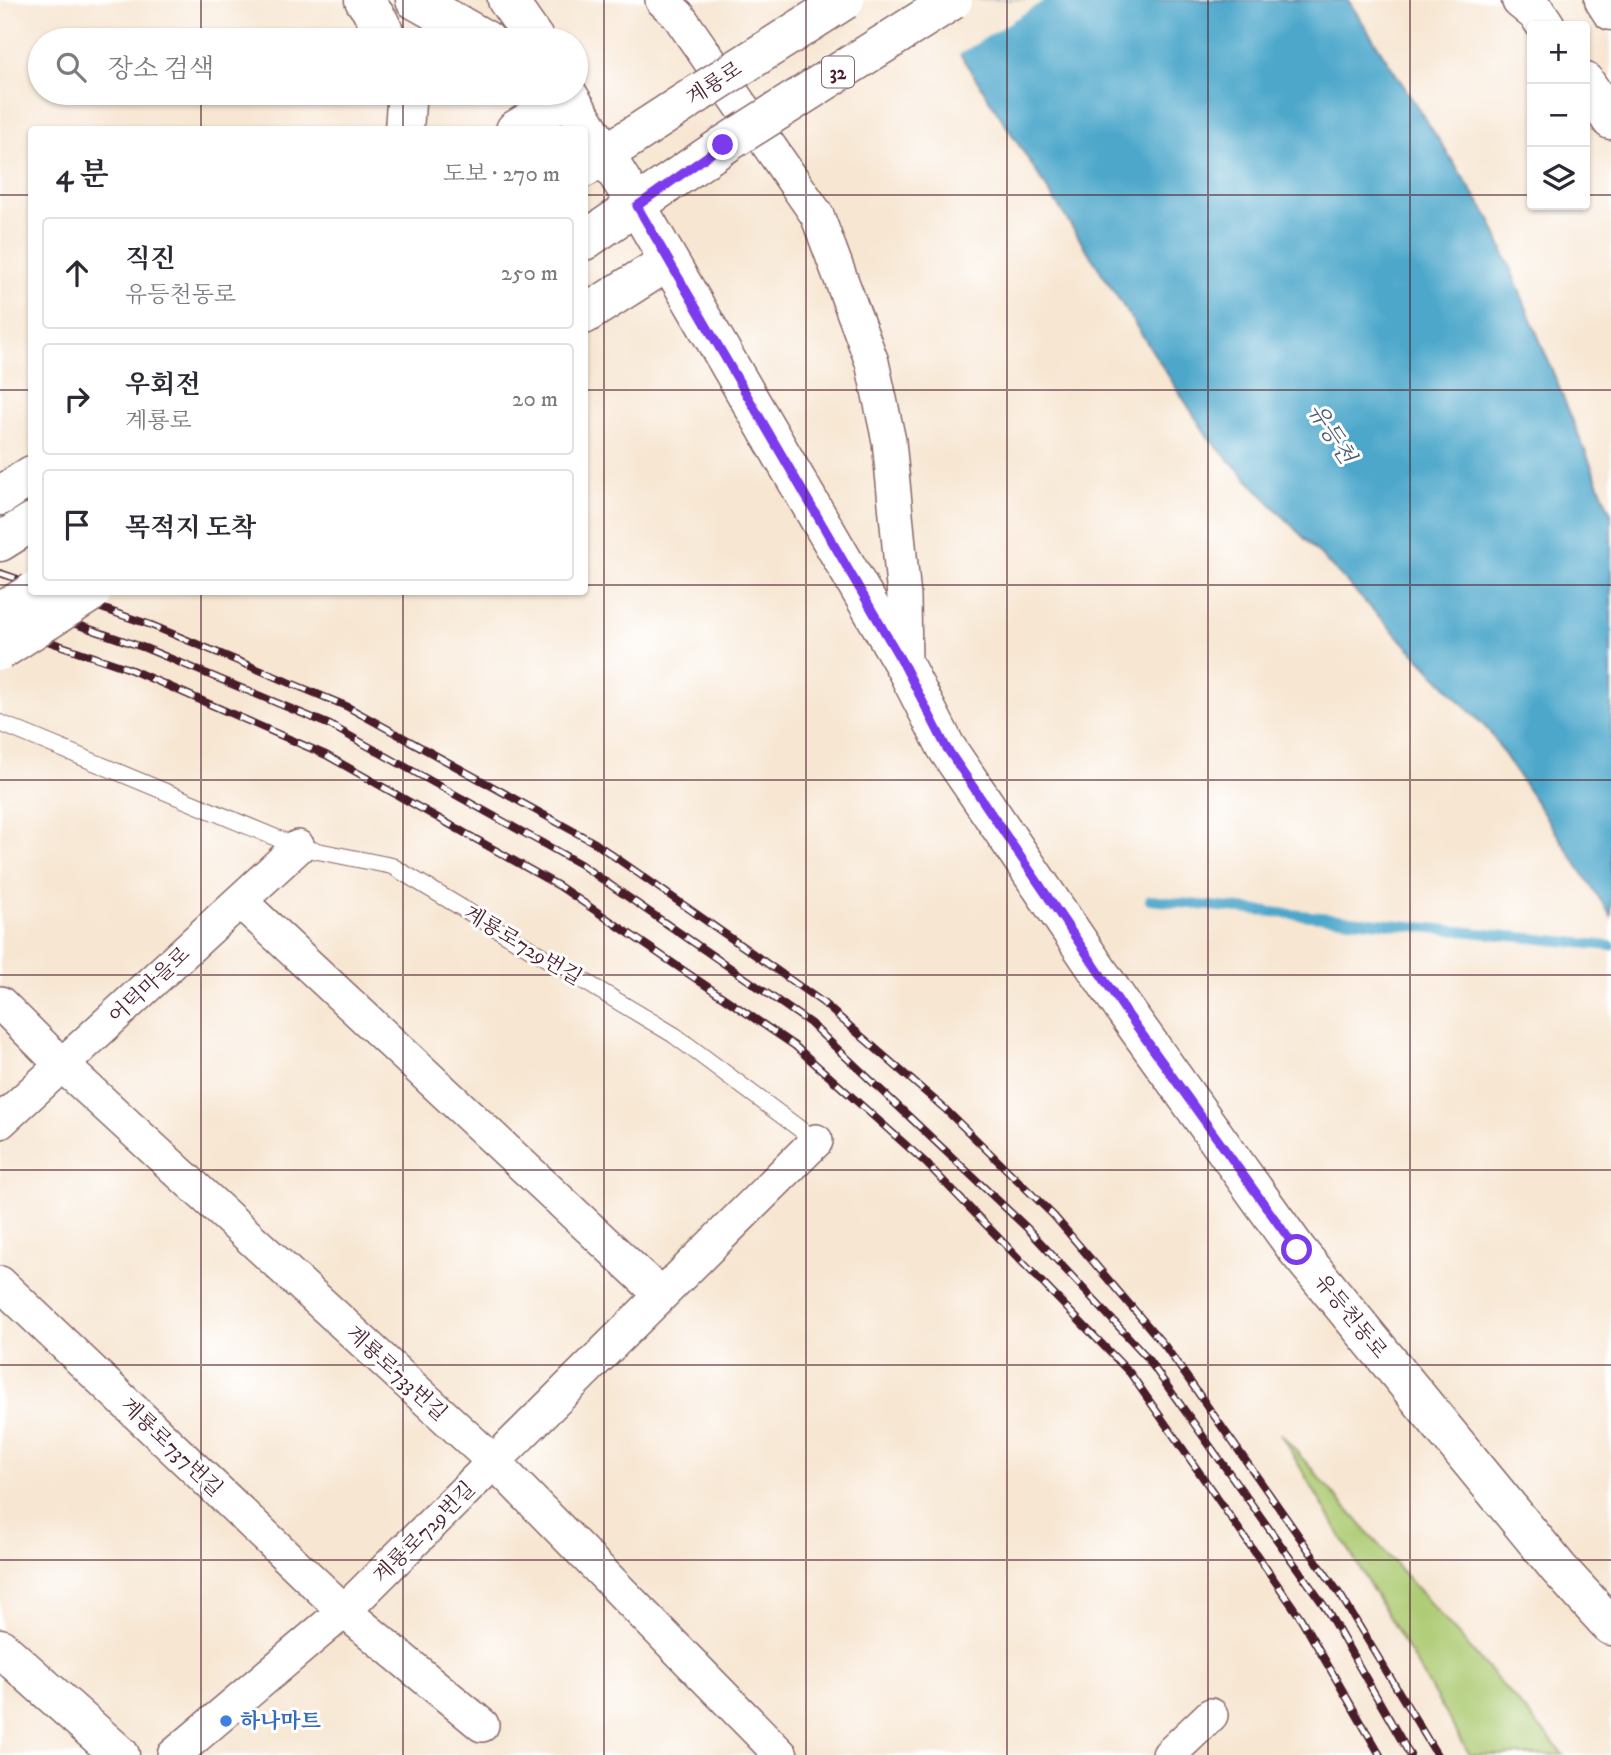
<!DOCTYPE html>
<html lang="ko">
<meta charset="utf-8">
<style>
body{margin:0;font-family:"IM FELL DW Pica","Noto Serif KR",serif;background:#f7f7f7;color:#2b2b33}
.controls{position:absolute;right:21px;top:21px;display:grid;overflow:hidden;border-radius:7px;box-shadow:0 2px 5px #0004}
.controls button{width:63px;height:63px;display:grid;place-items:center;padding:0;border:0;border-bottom:2px solid #e1e1e2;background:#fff;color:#2b2b33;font:35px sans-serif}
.stop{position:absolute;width:21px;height:21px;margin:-16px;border:5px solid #7c3aed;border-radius:50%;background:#fff}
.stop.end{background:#7c3aed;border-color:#fff;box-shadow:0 2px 7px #0008}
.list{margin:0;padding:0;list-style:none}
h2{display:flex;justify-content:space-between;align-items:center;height:91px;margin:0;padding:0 28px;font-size:30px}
h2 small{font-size:23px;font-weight:400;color:#7c7c81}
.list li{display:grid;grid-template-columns:46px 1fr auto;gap:21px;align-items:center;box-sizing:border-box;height:112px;margin:0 14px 14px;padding:0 14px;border:2px solid #e1e1e2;border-radius:7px}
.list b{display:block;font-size:26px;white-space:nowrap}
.list p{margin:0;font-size:23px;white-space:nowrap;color:#7c7c81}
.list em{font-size:23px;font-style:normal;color:#7c7c81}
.icon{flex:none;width:38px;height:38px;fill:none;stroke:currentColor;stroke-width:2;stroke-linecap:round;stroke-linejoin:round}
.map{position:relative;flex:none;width:1611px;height:1755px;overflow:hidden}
.search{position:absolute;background:#fff;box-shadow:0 2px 5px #0004;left:28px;top:28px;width:560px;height:77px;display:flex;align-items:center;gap:18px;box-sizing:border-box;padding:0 24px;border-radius:38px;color:#7c7c81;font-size:26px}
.panel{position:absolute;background:#fff;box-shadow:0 2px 5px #0004;left:28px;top:126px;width:560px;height:469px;border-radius:7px}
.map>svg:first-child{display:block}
.green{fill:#acca71;stroke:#7b744e;stroke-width:2}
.water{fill:#4ea7cb;stroke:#4c637b;stroke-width:2}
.pier{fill:#f7e6d2}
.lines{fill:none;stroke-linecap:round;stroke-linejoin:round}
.stream{stroke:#4ea7cb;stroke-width:10}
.lane-casing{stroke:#876565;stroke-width:18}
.street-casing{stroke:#876565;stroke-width:36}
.secondary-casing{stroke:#876565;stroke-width:41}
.primary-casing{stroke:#876565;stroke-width:41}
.lane{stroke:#fff;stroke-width:16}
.street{stroke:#fff;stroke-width:33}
.secondary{stroke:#fff;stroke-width:38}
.primary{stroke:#fff;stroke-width:38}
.rail-casing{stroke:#4a1f2b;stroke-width:8}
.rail{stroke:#fff;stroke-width:5;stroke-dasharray:16;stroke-linecap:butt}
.primary-bridge-casing{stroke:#876565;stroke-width:41;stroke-linecap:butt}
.primary-bridge{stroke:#fff;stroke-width:38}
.route{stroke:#7c3aed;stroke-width:9}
.grid{fill:none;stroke:#4a1f2b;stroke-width:2;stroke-opacity:0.55}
.shop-dot{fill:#3f7fe0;stroke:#fff;stroke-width:2.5}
.labels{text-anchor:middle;stroke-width:6;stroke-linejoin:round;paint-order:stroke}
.shield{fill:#fff;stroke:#80626b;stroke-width:2}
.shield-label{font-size:19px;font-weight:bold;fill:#4a1f2b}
.street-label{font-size:21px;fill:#4a1f2b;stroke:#fff}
.shop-label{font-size:21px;font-weight:bold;fill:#366cbe;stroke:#fff;text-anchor:start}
.water-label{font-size:23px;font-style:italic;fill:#4c5c73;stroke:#fff}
</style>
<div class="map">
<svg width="1611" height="1755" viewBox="0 0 1611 1755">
<rect width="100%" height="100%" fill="#fff"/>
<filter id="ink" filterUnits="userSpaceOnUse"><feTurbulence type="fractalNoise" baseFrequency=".0143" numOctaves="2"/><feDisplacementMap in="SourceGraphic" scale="14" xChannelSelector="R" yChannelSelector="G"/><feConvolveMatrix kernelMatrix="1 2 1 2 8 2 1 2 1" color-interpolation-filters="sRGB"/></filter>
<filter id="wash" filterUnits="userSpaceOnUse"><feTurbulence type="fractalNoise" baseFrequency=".00686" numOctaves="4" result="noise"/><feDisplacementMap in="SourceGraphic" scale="28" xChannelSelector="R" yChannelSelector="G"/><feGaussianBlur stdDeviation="1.57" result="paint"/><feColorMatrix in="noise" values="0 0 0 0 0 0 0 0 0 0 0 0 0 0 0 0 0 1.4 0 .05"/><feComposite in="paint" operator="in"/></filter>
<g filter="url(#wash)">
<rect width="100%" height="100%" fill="#f7e6d2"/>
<!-- green -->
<path class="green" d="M1280,1433L1564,1755H1470Z"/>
<!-- water -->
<path class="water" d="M925,0H1348L1490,219L1611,514V916L1489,731L1210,440Z"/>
<!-- pier -->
<path class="pier" d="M922,0H1045L957,56Z"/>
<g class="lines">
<!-- stream -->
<path class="stream" d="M1150,900L1611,946"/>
</g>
</g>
<g filter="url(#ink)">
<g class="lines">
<!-- lane casing -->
<g class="lane-casing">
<path id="lane" d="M0,723L298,847L392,866L674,1035L816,1141"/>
</g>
<!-- street casing -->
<g class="street-casing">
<path id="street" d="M662,0L678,15L817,215L872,362L889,441L904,597L905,667
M240,901L661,1295
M0,1003L62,1065L494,1462L781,1755
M0,1122L298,847
M0,1283L344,1611L482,1725
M174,1755L344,1611L816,1141
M1169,1755L1211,1715"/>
</g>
<!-- secondary casing -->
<g class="secondary-casing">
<path id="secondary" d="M364,0L379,21L388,40
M415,0L486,40
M507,0L535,40
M567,93L637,206L905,667L946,747L1124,1009L1297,1250L1559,1569L1611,1626
M404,130L406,103L404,93
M515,130L569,97
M584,315L669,261
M0,1648L120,1755"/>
</g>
<!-- primary casing -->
<g class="primary-casing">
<path id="primary" d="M1521,0L1538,14L1546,26
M1604,0L1611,11
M1585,82L1611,120
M584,168L699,93
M584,241L724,145
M0,496L32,475
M0,542L32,522"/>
</g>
<!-- lane -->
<use href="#lane" class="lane"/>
<!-- street -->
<use href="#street" class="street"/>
<!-- secondary -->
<use href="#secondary" class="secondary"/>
<!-- primary -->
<use href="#primary" class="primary"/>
<!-- rail casing -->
<g class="rail-casing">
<path id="rail" d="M0,573L32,584
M54,592L151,625L346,706L595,843L822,1002L945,1109L1054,1216L1165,1346L1341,1596L1437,1755
M0,598L145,648L330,725L580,864L810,1023L1027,1228L1145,1355L1325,1607L1410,1755
M0,625L127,668L326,755L559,886L795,1046L926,1163L1130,1373L1300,1617L1380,1755"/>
</g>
<!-- rail -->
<use href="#rail" class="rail"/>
<!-- primary-bridge casing -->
<g class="primary-bridge-casing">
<path id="primary-bridge" d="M699,93L845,0
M724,145L953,0
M0,612L33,592
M0,651L92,592"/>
</g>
<!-- primary-bridge -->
<use href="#primary-bridge" class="primary-bridge"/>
</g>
</g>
<g class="lines" filter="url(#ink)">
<!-- route -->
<path class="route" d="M723,145L637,206L905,667L946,747L1124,1009L1297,1250"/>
</g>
<!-- grid -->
<path class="grid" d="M201,0V40M403,0V40M604,0V1755M806,0V1755M1007,0V1755M1208,0V1755M1410,0V1755M201,93V130M403,93V130M0,195H32M584,195H1532M1585,195H1611M0,390H32M584,390H1611M0,585H32M584,585H1611M201,592V1755M403,592V1755M0,780H1611M0,975H1611M0,1170H1611M0,1365H1611M0,1560H1611"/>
<!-- markers -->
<circle class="shop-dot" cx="226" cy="1721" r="7"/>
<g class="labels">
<!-- shield labels -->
<rect class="shield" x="822" y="56.5" width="32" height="31" rx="5"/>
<g class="shield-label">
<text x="838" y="79">32</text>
</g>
<!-- street labels -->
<g class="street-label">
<text transform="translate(714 83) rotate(-33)" y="7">계룡로</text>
<text transform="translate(523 945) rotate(31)" y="7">계룡로729번길</text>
<text transform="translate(149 985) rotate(-43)" y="7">어덕마을로</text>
<text transform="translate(1351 1316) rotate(51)" y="7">유등천동로</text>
<text transform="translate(397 1373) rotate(43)" y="7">계룡로733번길</text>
<text transform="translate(172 1447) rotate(44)" y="7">계룡로737번길</text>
<text transform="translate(424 1532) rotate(-45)" y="7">계룡로729번길</text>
</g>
<!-- shop labels -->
<g class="shop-label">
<text x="240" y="1728">하나마트</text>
</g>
<!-- water labels -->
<g class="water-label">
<text transform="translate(1332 433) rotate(57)" y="8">유등천</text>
</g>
</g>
</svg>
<div class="controls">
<button>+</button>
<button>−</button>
<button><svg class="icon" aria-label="layers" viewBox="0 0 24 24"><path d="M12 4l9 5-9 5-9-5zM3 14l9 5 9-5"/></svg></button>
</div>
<div class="stop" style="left:1297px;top:1250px"></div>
<div class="stop end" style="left:723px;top:145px"></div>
<div class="search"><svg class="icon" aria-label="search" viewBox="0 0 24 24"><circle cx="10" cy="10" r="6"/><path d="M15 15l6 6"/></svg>장소 검색</div>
<section class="panel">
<h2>4 분<small>도보 · 270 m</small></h2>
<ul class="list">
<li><svg class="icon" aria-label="ahead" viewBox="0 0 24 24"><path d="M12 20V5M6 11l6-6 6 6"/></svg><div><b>직진</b><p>유등천동로</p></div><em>250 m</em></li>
<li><svg class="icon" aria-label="right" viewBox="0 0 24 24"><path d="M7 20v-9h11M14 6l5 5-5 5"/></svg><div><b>우회전</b><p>계룡로</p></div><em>20 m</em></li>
<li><svg class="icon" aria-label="arrive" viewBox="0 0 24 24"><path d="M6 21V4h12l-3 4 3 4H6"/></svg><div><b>목적지 도착</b></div></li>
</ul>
</section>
</div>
